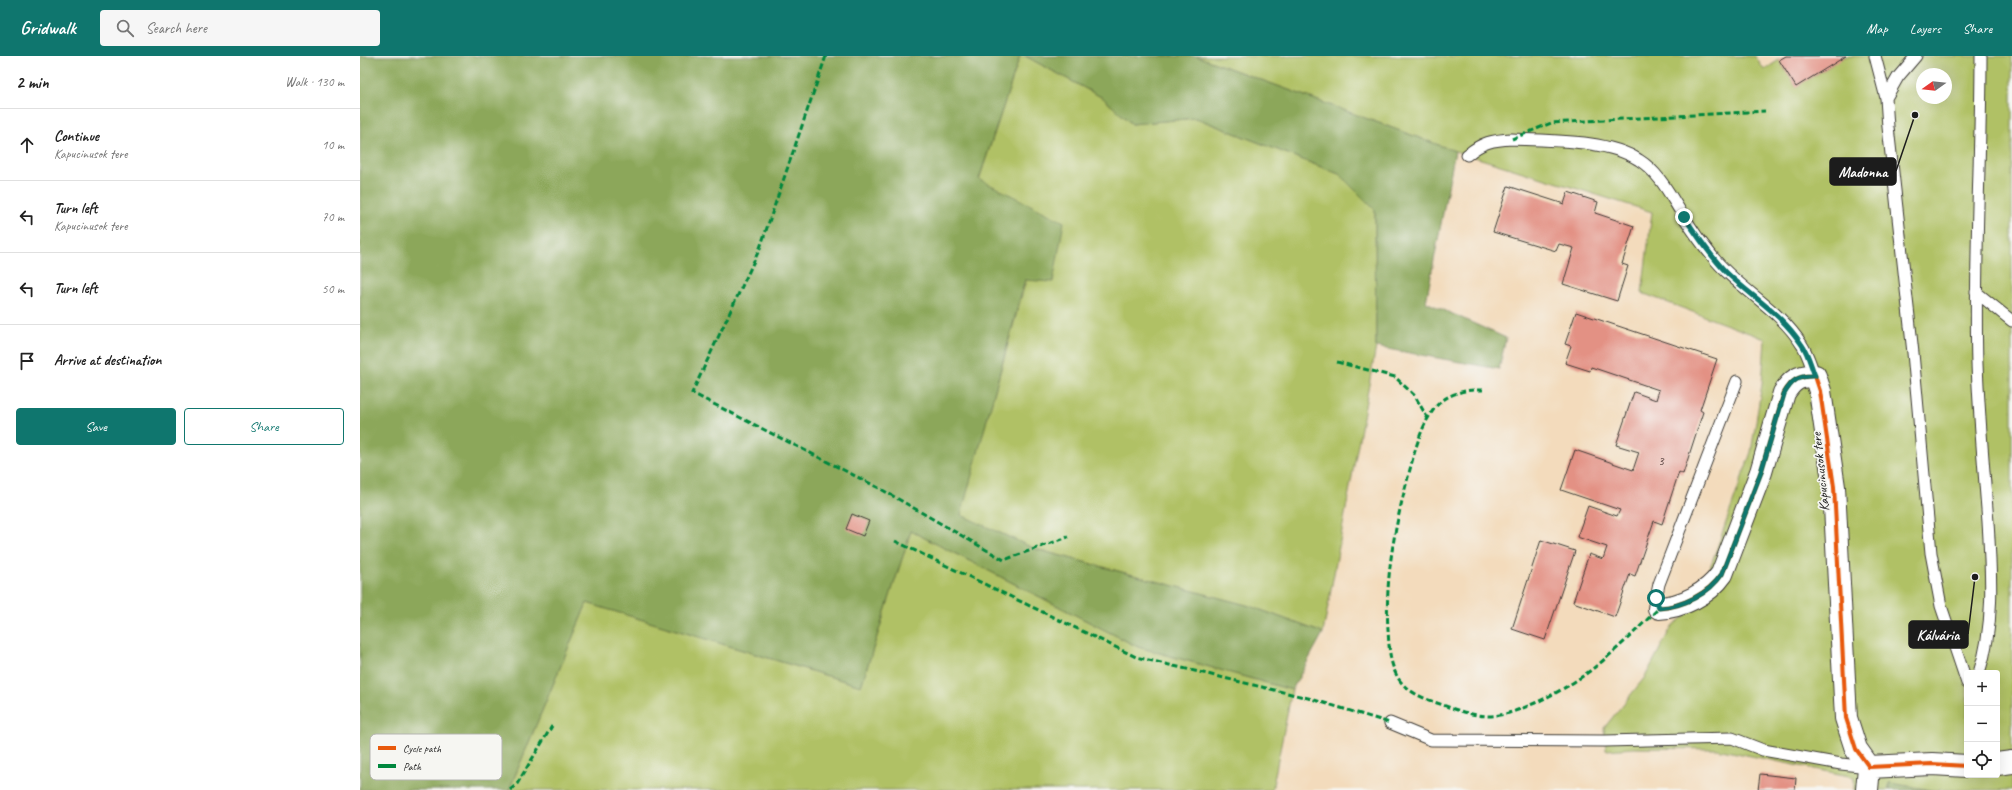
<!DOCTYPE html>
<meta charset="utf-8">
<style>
body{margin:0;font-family:Caveat,sans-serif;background:#f6f6f6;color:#222}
.controls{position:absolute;right:12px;bottom:12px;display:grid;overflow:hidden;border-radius:4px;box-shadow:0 4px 16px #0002}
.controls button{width:36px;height:36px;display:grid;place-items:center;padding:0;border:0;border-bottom:1px solid #e0e0e0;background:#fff;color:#222;font:20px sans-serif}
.compass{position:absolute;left:1556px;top:12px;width:36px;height:36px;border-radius:50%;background:#fff;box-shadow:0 4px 16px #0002;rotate:255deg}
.stop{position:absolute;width:12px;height:12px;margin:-9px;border:3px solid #0f766e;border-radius:50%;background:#fff}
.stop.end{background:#0f766e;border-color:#fff;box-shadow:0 1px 4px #0008}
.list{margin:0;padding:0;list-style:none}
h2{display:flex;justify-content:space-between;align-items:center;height:52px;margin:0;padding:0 16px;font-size:17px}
h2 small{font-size:13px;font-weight:400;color:#767676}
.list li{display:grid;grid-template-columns:26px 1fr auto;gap:12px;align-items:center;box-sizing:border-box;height:72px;padding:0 16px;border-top:1px solid #e0e0e0}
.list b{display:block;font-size:15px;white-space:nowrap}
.list p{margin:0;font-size:13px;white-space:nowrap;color:#767676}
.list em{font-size:13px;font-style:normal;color:#767676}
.actions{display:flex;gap:8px;padding:12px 16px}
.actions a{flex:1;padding:9px 0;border:1px solid #0f766e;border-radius:4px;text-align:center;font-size:14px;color:#0f766e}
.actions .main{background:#0f766e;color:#fff}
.icon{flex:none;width:22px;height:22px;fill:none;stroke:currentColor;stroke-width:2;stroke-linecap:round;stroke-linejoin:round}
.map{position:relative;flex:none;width:1652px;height:734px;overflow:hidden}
header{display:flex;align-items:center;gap:24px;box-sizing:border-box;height:56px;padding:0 20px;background:#0f766e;color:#fff}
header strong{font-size:19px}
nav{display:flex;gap:22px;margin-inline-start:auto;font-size:14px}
.search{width:280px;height:36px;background:#f6f6f6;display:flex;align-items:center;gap:10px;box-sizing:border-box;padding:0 14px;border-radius:4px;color:#767676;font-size:15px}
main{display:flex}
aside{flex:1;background:#fff}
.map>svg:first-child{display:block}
.green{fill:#b0c165;stroke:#666e40;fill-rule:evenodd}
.forest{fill:#8ca75a;stroke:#54623b}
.building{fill:#e39184}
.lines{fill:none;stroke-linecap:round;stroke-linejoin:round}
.service-casing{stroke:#3c3934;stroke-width:13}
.minor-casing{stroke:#3c3934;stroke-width:24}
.service{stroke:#fff;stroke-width:11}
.minor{stroke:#fff;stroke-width:22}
.quiet{stroke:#00873e;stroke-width:3;stroke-dasharray:6 3;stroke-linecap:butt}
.cycleway-casing{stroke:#f6f6f2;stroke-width:6}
.cycleway{stroke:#e8590c;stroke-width:4}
.route{stroke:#0f766e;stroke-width:5}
.labels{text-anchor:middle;stroke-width:3.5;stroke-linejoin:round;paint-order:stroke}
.number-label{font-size:12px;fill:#4e3936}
.street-label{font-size:14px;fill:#1c1c1c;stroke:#f6f6f2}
.key{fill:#f6f6f2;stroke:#b5b5b2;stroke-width:1}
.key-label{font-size:11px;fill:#1c1c1c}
.leader{fill:none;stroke:#1c1c1c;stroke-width:1.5}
.callout-dot{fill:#1c1c1c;stroke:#f6f6f2;stroke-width:1.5}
.callout{fill:#1c1c1c;stroke:#1c1c1c;stroke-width:1.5}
.callout-label{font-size:15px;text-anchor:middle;font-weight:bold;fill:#fff}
</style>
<header>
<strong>Gridwalk</strong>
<div class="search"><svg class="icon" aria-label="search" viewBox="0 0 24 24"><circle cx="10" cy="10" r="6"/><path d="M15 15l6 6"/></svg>Search here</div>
<nav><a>Map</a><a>Layers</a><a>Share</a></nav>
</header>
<main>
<aside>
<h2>2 min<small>Walk · 130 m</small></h2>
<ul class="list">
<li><svg class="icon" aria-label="ahead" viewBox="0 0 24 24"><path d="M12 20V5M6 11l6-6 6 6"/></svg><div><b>Continue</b><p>Kapucinusok tere</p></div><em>10 m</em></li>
<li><svg class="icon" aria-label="left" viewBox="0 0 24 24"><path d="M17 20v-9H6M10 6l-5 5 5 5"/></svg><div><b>Turn left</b><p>Kapucinusok tere</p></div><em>70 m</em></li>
<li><svg class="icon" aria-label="left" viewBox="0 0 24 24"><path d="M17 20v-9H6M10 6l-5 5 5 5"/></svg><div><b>Turn left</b></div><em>50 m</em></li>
<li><svg class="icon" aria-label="arrive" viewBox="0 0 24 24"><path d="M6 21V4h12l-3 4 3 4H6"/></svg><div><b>Arrive at destination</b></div></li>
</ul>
<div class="actions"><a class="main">Save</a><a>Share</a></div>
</aside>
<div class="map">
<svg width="1652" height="734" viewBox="0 0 1652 734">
<rect width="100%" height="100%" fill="#f6f6f2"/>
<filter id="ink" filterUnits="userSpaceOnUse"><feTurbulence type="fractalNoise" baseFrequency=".025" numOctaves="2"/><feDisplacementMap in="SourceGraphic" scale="8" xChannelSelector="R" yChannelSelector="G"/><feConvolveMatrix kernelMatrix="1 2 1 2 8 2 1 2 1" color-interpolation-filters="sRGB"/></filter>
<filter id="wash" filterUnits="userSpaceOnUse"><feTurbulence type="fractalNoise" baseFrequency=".012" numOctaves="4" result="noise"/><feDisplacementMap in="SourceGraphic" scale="16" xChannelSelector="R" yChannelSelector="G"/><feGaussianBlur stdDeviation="0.9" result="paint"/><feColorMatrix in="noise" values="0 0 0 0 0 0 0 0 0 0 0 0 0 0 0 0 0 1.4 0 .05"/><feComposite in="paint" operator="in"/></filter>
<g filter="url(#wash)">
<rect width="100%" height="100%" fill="#f3dbbc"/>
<!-- green -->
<path class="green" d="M660,0H665L743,42L772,68L836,62L979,118L1015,154L1016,291L963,577L890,550L675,493L600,459L666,224L619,124Z
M836,0H1395L1404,14L1419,4L1436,31L1486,0H1652V734H1571L1529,727V734H1494V721L1357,693L1274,692L1246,694L1244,672L1285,621L1312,570L1336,551L1391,396L1402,328L1405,283L1282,237L1292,156L1095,95ZM1562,18H1586V42H1562ZM1607,617H1637V719H1607Z
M551,475L778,591L932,634L912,734H149L227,547L501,630Z"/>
<!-- forest -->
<path class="forest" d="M0,0H660L619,123L704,166L693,226L665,224L601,459L675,493L890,550L963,577L932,634L778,591L551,475L501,630L227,547L149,734H0Z
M665,0H836L1095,95L1066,246L1146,282L1139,313L1016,291L1015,154L979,118L836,62L772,68L743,42Z
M1529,727L1571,734H1529Z"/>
<g id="blocks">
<!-- building -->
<path class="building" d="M1426,0H1486L1436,31L1419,4Z
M1148,130L1204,148L1208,136L1238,146L1235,157L1274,170L1262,208L1268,210L1257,245L1203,228L1214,192L1199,188L1196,195L1133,176Z
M1216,256L1357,303L1340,354L1343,356L1323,418L1319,416L1302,468L1294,465L1275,520L1270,518L1255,561L1213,546L1229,498L1243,503L1247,491L1217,481L1228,450L1257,460L1260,454L1201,434L1215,394L1273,414L1279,396L1256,389L1274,336L1296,344L1299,334L1231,311L1230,315L1205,307L1211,290L1205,288Z
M492,458L509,465L503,480L486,473Z
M1181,484L1215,495L1185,584L1152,573Z
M1400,718L1436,722L1435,734H1398Z"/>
</g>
</g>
<g filter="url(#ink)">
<use href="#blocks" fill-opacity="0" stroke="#3c3934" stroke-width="1"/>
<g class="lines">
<!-- service casing -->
<g class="service-casing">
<path id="service" d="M1515,0L1526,42
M1556,0L1538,21L1526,42L1528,71L1553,297L1571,497L1581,550L1607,627
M1107,99C1122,86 1133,84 1152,83C1191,85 1247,83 1279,104C1300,117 1311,141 1324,161C1332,174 1342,188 1352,200C1378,233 1419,252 1442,289C1448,298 1451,310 1455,320
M1616,236L1652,265
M1299,552L1296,542L1299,528L1377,325
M1619,617C1635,569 1631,516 1628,466C1624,413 1619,361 1617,308C1614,205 1621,103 1621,0
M1030,667L1071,684L1245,685L1372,682L1403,694L1481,708L1509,711"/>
</g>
<!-- minor casing -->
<g class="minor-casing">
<path id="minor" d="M1299,552C1322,551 1348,538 1362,518L1401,416L1424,337C1432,324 1439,319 1455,320L1460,335L1474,431L1486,662L1496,693L1509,711
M1637,708L1652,706
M1509,711L1572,708L1607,710
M1507,734L1509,711"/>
</g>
<!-- service -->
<use href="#service" class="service"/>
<!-- minor -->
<use href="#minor" class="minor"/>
<!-- quiet -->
<path class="quiet" d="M466,0L400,192L332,337L519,432L644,504L708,481
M1152,83L1191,67L1405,55
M977,306L1035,321L1055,340L1068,363
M1123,334C1105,333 1085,338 1074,353C1059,373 1053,402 1047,425C1034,474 1025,523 1028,574C1029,588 1029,604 1036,618C1044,636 1065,643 1083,649C1097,654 1113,660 1129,660C1145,660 1161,653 1175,647C1229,623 1258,592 1299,552
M535,485L776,601L948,642L1030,667
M150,734L157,728L192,670"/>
<!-- cycleway casing -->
<g class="cycleway-casing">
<path id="cycleway" d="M1299,552C1322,551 1348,538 1362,518L1401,416L1424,337C1432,324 1439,319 1455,320L1460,335L1474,431L1486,662L1496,693L1509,711
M1509,711L1572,708L1607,710"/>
</g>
<!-- cycleway -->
<use href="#cycleway" class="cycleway"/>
</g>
</g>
<g class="lines" filter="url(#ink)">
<!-- route -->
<path class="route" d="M1296,542L1299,552C1322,551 1349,538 1362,518L1401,416L1424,338C1432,324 1439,319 1455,320C1451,310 1448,297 1442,289C1421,257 1393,242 1367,217C1350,200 1338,180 1324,161"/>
</g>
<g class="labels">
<!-- number labels -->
<g class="number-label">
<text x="1301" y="409">3</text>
</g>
<!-- street labels -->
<g class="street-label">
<text transform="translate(1460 416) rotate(-96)" y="5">Kapucinusok tere</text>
</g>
</g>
<!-- legend -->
<rect x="10" y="678" width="132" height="46" rx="6" class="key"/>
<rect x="18" y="690" width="18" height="4" fill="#e8590c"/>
<rect x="18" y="708" width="18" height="4" fill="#00873e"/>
<g class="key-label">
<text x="43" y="696">Cycle path</text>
<text x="43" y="714">Path</text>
</g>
<!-- callouts -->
<path class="leader" d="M1555 59L1536 115M1615 521L1608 578"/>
<g class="callout-dot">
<circle cx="1555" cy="59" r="4"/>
<circle cx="1615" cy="521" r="4"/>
</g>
<g class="callout">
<rect x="1470" y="102" width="66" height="27" rx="4"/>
<rect x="1549" y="565" width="59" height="27" rx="4"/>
</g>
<g class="callout-label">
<text x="1503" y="121">Madonna</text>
<text x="1578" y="584">Kálvária</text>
</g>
</svg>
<div class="controls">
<button>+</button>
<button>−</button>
<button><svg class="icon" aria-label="locate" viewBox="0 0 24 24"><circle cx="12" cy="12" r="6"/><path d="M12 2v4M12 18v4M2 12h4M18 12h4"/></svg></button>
</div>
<svg class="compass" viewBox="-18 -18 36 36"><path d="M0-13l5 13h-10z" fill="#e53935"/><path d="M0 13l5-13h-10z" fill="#767676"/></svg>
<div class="stop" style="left:1296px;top:542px"></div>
<div class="stop end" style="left:1324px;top:161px"></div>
</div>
</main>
